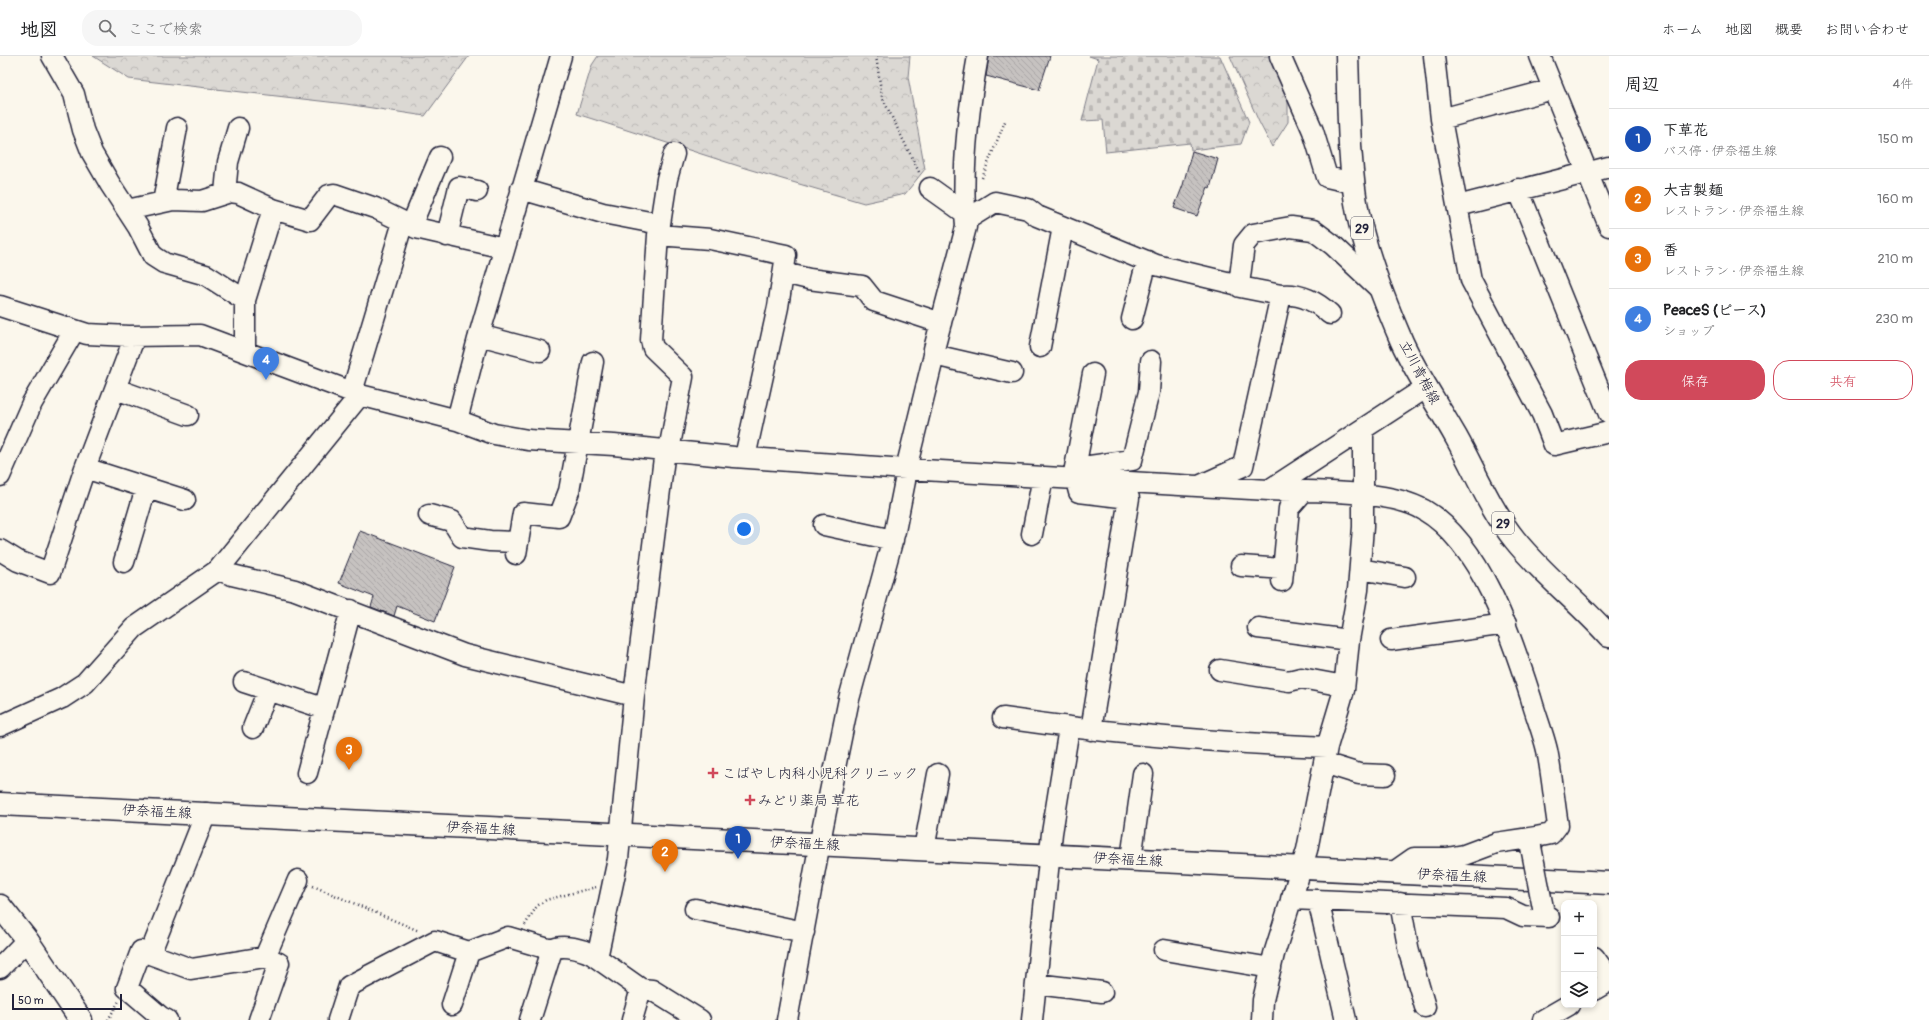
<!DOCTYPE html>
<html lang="ja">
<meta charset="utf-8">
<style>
body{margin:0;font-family:Pangolin,"Klee One",sans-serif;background:#f6f6f6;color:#202124}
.controls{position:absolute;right:12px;bottom:12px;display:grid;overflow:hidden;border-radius:8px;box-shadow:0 2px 6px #0003}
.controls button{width:36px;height:36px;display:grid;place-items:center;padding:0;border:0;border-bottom:1px solid #e0e0e0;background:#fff;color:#202124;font:20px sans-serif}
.scale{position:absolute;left:12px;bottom:10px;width:110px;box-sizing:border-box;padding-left:4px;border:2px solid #22223b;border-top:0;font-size:11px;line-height:14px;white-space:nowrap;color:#22223b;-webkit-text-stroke:3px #fbf7ec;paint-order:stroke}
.you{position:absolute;left:744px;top:473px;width:14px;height:14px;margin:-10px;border:3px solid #fff;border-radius:50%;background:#1a73e8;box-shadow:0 0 0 6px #1a73e833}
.badge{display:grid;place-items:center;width:26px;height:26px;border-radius:50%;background:#d1495b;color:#fff;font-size:13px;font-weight:700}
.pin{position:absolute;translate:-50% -33px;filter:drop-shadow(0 1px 2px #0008)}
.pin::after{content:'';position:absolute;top:21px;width:14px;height:12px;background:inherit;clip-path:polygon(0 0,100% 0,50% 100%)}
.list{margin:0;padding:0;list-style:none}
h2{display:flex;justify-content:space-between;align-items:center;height:52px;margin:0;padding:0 16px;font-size:17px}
h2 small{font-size:13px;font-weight:400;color:#757577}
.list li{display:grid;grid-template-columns:26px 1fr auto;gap:12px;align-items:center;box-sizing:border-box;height:60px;padding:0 16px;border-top:1px solid #e0e0e0}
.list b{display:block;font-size:15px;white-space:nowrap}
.list p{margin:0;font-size:13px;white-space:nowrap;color:#757577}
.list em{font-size:13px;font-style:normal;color:#757577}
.actions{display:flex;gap:8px;padding:12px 16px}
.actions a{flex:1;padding:9px 0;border:1px solid #d1495b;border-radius:16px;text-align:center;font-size:14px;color:#d1495b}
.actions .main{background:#d1495b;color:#fff}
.icon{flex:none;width:22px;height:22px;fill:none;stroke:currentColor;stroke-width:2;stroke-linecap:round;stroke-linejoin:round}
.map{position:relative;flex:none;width:1609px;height:964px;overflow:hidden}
header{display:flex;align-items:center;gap:24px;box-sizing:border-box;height:56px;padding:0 20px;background:#fff;border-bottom:1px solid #e0e0e0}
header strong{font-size:19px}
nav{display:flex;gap:22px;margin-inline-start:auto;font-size:14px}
.search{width:280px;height:36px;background:#f6f6f6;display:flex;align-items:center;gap:10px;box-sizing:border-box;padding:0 14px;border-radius:16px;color:#757577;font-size:15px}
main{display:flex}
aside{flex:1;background:#fff}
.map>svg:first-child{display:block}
.forest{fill:url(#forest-crowns);stroke:#7e7d87}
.cemetery{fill:url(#cemetery-stones);stroke:#7e7d87}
.building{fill:url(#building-back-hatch);stroke:#22223b}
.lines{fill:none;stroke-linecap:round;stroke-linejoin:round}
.minor-casing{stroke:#22223b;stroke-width:23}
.major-casing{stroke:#22223b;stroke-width:25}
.path{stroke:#22223b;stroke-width:2.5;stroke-dasharray:1 3;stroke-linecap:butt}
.minor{stroke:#fbf7ec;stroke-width:20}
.major{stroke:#fbf7ec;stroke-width:22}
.minor-bridge-casing{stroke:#22223b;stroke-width:23;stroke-linecap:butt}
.minor-bridge{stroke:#fbf7ec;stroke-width:20}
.poi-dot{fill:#d1495b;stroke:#fbf7ec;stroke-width:1.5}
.labels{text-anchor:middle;stroke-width:3;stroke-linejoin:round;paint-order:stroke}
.shield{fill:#fbf7ec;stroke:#636270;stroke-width:1}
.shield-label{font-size:13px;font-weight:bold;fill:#22223b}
.street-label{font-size:14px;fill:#22223b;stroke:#fbf7ec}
.poi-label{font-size:14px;fill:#22223b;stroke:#fbf7ec;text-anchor:start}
</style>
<header>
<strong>地図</strong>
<div class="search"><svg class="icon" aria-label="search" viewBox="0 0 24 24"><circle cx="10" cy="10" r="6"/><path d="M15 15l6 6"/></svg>ここで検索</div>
<nav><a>ホーム</a><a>地図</a><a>概要</a><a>お問い合わせ</a></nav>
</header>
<main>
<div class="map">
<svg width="1609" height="964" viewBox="0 0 1609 964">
<defs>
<pattern id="forest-crowns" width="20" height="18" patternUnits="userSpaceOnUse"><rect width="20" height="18" fill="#dbd8d3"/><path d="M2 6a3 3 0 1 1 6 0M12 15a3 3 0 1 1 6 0" fill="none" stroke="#bcb9b6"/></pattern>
<pattern id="cemetery-stones" width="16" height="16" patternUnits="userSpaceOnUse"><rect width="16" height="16" fill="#dbd8d3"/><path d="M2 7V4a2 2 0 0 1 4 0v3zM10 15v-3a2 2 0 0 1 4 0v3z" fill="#bcb9b6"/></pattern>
<pattern id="building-back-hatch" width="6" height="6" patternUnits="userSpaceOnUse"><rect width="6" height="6" fill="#c6c2c0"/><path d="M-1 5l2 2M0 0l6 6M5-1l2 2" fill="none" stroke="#aaa6a6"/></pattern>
</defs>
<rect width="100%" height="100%" fill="#fbf7ec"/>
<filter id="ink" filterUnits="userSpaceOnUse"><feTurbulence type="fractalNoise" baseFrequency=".025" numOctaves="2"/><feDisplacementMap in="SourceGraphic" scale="8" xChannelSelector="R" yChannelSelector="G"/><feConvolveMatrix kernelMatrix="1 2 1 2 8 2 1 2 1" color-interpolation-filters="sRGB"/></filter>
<g filter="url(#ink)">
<!-- forest -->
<path class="forest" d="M93,0H469L425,60L346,48L129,23Z
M598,0H910L908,21L925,113L905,138L864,147L748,113L577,58L592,9Z
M1230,0H1276L1288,26V66L1272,91L1259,66Z"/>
<!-- cemetery -->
<path class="cemetery" d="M1089,0H1220L1249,66L1241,88L1191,94L1190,87L1106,96L1103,64L1082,65L1098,3Z"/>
<!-- building -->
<path class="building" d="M989,0H1050L1039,34L986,20Z
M1192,95L1218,103L1210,132L1208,131L1197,160L1174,152L1183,129Z
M360,475L455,511L435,565L397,550L394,560L371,551L374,541L339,527Z"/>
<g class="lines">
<!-- minor casing -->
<g class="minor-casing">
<path id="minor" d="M52,0L74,38L83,74L92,97L110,128L138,171L153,200L164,207L206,219L245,244V295
M1280,0L1313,75L1327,121L1353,127
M1434,0L1441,63L1471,224L1542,358L1554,389L1609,376
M1540,0L1609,170
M1441,63L1553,33
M930,132L965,157
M521,133L603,157L660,168L658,179L710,183L786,199L778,251L745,401
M1518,133L1609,358
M225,137L228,106L238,72
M163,146L177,72
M1458,150L1609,111
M127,154L173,144L202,145L230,136L238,137L273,153L310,164L329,139L334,138L375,152L416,172L504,192
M966,164L995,146L1028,153L1037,160L1156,209L1239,229L1244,189L1253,178L1291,171L1313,174L1333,189L1382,235
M660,168L667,123L674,98
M411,170L440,101
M658,179L651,284L653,292L683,321L669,394
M447,180L459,131L477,135
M784,217L809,223L862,230L874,245L941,267
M1281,239C1300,237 1316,245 1330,258
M245,244L273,153
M0,250L87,278L129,280L200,279L360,339L457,364L494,378L528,384L614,389L734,401L906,413L1197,430L1269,434L1427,331
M1132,263L1147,205
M479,279L540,295
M1040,291L1063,171
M934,299L1012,317
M116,333L188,359
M352,336L403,166
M457,364L478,283L561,0
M665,394L634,640L618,803L597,902L641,933L652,934L700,964
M85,412L185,444
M0,420L32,347L74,275
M1076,423L1083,411L1132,404L1149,336L1151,305
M1201,429L1243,410L1281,239L1240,231L1239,229
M1269,434C1311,436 1388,433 1424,454C1481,487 1512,582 1531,642C1536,660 1543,677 1547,694C1552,719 1554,745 1558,769L1551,778L1536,781L1531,791
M429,459L452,465L462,481L490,485L518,486
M824,469L893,484
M1032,478L1043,421
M0,494L18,505L50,517L85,412L135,280
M516,498L523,457L559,461L569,435L593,306
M124,506L146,432
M1241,510L1283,513
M1360,513L1405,521
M218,514L232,519L295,534L465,599L634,640
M1282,525L1289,452L1304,435
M1258,572L1349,584
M1391,584L1506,568
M1220,614L1289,625L1301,622L1344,630
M244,626L323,652
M1003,662C1111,678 1219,687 1327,691
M0,670L62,642L85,627L134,572L218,514L360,339
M253,672L268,634
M1091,674L1129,442L1079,436L1074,417L1093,318
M1324,707L1359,718L1385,719
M307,717L351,554
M206,757L150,898L191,913L265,901L279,907L259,964
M924,793L938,718
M1131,803L1143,718
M1394,816L1414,802H1447L1464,799L1496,787L1536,781
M1291,843L1506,852L1523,860L1549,861
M1318,844L1346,964
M1400,847L1409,896L1425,951
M695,853L804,876
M1164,894L1271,912
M150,898L141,895L127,932L161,961L167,964
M265,901L298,824
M1594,901L1609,922
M0,912L27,884
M1036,928L1102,936
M1594,934L1609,925
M452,949L469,896
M338,964L349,930L435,885L469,896L508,881L552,894C562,887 588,894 597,902
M530,964L552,894
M632,964L641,933
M787,964L823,770L849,643L895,475L905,425L906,413L934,299V293L966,171C961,115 968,56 978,0
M1032,964L1052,777L1069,672
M1262,964L1263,944L1274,898L1307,794L1327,691L1344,634L1349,584L1358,534L1363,471V373
M1543,964L1569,949"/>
</g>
<!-- major casing -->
<g class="major-casing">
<path id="major" d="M1347,0C1349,52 1348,106 1358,158C1366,197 1386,249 1402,286C1417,319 1438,349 1456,381C1475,415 1490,453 1515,484C1543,519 1579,546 1609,580
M0,748L1609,827
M0,850L27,884L81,964"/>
</g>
<!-- path -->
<path class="path" d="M876,0L882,41L920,118
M982,122L1006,63
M313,830L419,875
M525,869L537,850L546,844L596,831
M108,964L119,945"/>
<!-- minor -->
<use href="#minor" class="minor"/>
<!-- major -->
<use href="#major" class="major"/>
<!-- minor-bridge casing -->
<g class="minor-bridge-casing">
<path id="minor-bridge" d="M1531,791L1543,852"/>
</g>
<!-- minor-bridge -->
<use href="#minor-bridge" class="minor-bridge"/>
</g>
</g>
<!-- markers -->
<g class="poi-dot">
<path d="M711 711h4v4h4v4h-4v4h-4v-4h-4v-4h4z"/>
<path d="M748 738h4v4h4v4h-4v4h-4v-4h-4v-4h4z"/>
</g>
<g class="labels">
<!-- shield labels -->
<g class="shield">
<rect x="1351" y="161" width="22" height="22" rx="3"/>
<rect x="1492" y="456" width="22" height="22" rx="3"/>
</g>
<g class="shield-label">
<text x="1362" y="177">29</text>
<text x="1503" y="472">29</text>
</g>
<!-- street labels -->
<g class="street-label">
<text transform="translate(1420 316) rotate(62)" y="5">立川青梅線</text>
<text transform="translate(157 755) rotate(3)" y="5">伊奈福生線</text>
<text transform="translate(481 772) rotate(3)" y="5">伊奈福生線</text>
<text transform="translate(805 787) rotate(3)" y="5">伊奈福生線</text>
<text transform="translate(1128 803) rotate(3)" y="5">伊奈福生線</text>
<text transform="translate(1452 819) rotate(3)" y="5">伊奈福生線</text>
</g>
<!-- poi labels -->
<g class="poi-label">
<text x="722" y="722">こばやし内科小児科クリニック</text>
<text x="758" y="749">みどり薬局 草花</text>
</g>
</g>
</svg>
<div class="controls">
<button>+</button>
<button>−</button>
<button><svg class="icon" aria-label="layers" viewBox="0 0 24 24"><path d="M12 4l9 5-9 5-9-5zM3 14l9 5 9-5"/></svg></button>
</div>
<div class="scale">50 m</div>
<div class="you"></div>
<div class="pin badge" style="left:738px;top:803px;background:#1a4fb4">1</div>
<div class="pin badge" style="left:665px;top:816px;background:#e8710a">2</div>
<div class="pin badge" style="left:349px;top:714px;background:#e8710a">3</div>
<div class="pin badge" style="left:266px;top:324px;background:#3f7fe0">4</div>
</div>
<aside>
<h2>周辺<small>4件</small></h2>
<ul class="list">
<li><span class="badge" style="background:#1a4fb4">1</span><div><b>下草花</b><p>バス停 · 伊奈福生線</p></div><em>150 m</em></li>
<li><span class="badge" style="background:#e8710a">2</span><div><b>大吉製麺</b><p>レストラン · 伊奈福生線</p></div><em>160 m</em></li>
<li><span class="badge" style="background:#e8710a">3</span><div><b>香</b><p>レストラン · 伊奈福生線</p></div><em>210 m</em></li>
<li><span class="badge" style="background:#3f7fe0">4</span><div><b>PeaceS (ピース)</b><p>ショップ</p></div><em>230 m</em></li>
</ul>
<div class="actions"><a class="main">保存</a><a>共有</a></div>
</aside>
</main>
